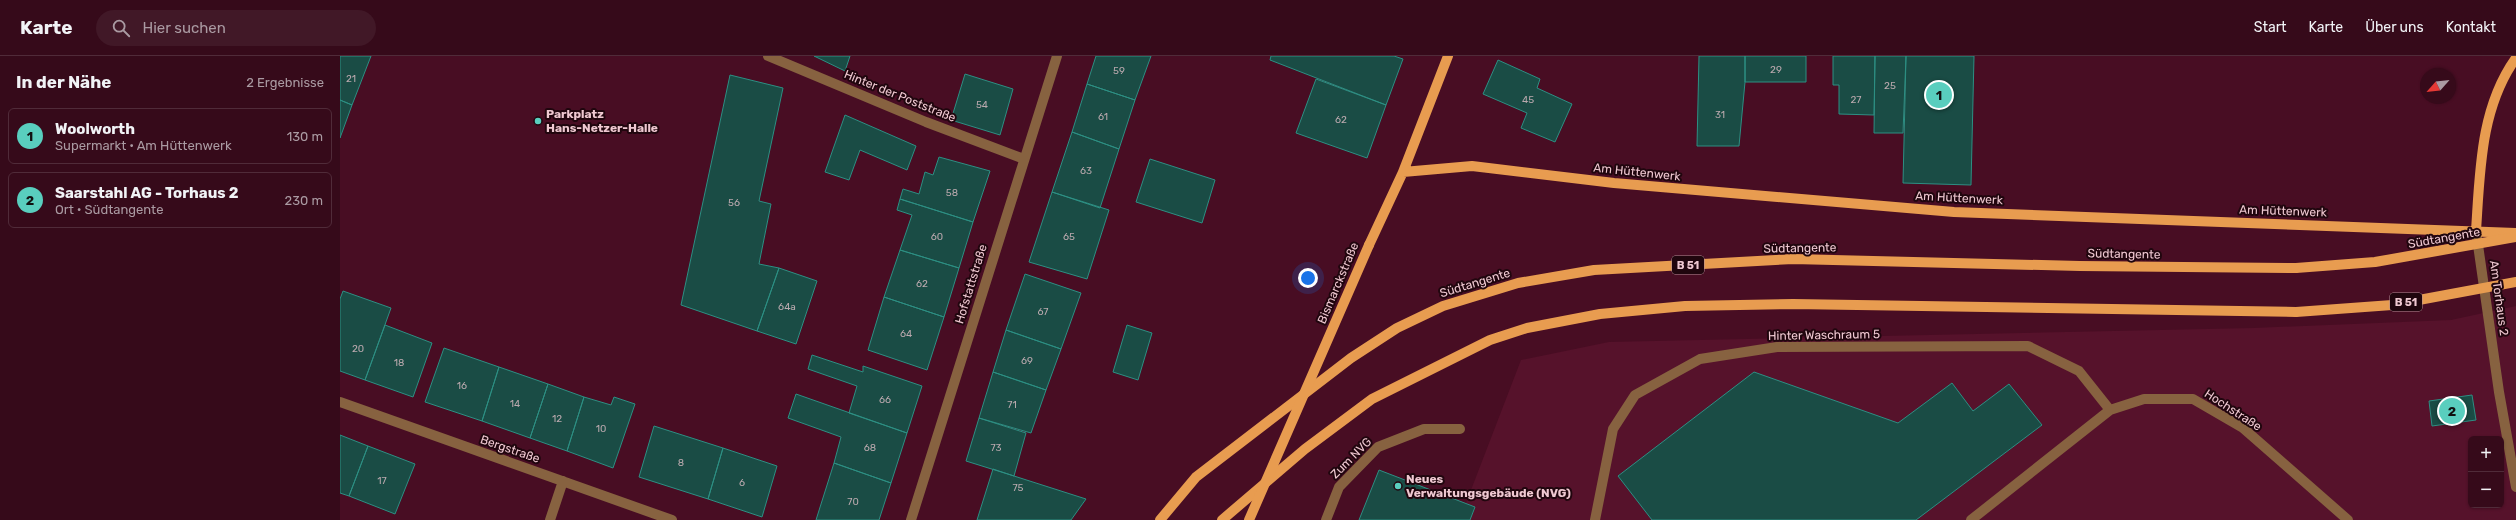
<!DOCTYPE html>
<html lang="de">
<meta charset="utf-8">
<style>
body{margin:0;font-family:Rubik,sans-serif;background:#411827;color:#f1f3f6}
.controls{position:absolute;right:12px;bottom:12px;display:grid;overflow:hidden;border-radius:6px;box-shadow:0 1px 3px #0004}
.controls button{width:36px;height:36px;display:grid;place-items:center;padding:0;border:0;border-bottom:1px solid #502b39;background:#360a1a;color:#f1f3f6;font:20px sans-serif}
.compass{position:absolute;left:2080px;top:12px;width:36px;height:36px;border-radius:50%;background:#360a1a;box-shadow:0 1px 3px #0004;rotate:243deg}
.you{position:absolute;left:968px;top:222px;width:14px;height:14px;margin:-10px;border:3px solid #fff;border-radius:50%;background:#1a73e8;box-shadow:0 0 0 6px #1a73e833}
.badge{display:grid;place-items:center;width:26px;height:26px;border-radius:50%;background:#59cebe;color:#111;font-size:13px;font-weight:700}
.pin{position:absolute;translate:-50% -50%;border:2px solid #fff;box-shadow:0 1px 4px #0006}
.list{margin:0;padding:0;list-style:none}
h2{display:flex;justify-content:space-between;align-items:center;height:52px;margin:0;padding:0 16px;font-size:17px}
h2 small{font-size:13px;font-weight:400;color:#aa9aa2}
.list li{display:grid;grid-template-columns:26px 1fr auto;gap:12px;align-items:center;box-sizing:border-box;height:56px;margin:0 8px 8px;padding:0 8px;border:1px solid #502b39;border-radius:6px}
.list b{display:block;font-size:15px;white-space:nowrap}
.list p{margin:0;font-size:13px;white-space:nowrap;color:#aa9aa2}
.list em{font-size:13px;font-style:normal;color:#aa9aa2}
.icon{flex:none;width:22px;height:22px;fill:none;stroke:currentColor;stroke-width:2;stroke-linecap:round;stroke-linejoin:round}
.map{position:relative;flex:none;width:2176px;height:464px;overflow:hidden}
header{display:flex;align-items:center;gap:24px;box-sizing:border-box;height:56px;padding:0 20px;background:#360a1a;border-bottom:1px solid #502b39}
header strong{font-size:19px}
nav{display:flex;gap:22px;margin-inline-start:auto;font-size:14px}
.search{width:280px;height:36px;background:#411827;display:flex;align-items:center;gap:10px;box-sizing:border-box;padding:0 14px;border-radius:22px;color:#aa9aa2;font-size:15px}
main{display:flex}
aside{flex:1;background:#360a1a}
.map>svg:first-child{display:block}
.built{fill:#56122b;fill-rule:evenodd}
.building{fill:#1a4c45;stroke:#2d8f83}
.lines{fill:none;stroke-linecap:round;stroke-linejoin:round}
.minor{stroke:#876240;stroke-width:10}
.major{stroke:#e89c50;stroke-width:10}
.major-bridge{stroke:#e89c50;stroke-width:10}
.poi-dot{fill:#59cebe;stroke:#20060e;stroke-width:1.5}
.labels{text-anchor:middle;stroke-width:4;stroke-linejoin:round;paint-order:stroke}
.number-label{font-size:10px;fill:#baa9ae}
.shield{fill:#20060e;stroke:#b18e96;stroke-width:1}
.shield-label{font-size:11px;font-weight:bold;fill:#efc8d1}
.street-label{font-size:12px;fill:#efc8d1;stroke:#20060e}
.poi-label{font-size:12px;font-weight:bold;fill:#efc8d1;stroke:#20060e;text-anchor:start}
</style>
<header>
<strong>Karte</strong>
<div class="search"><svg class="icon" aria-label="search" viewBox="0 0 24 24"><circle cx="10" cy="10" r="6"/><path d="M15 15l6 6"/></svg>Hier suchen</div>
<nav><a>Start</a><a>Karte</a><a>Über uns</a><a>Kontakt</a></nav>
</header>
<main>
<aside>
<h2>In der Nähe<small>2 Ergebnisse</small></h2>
<ul class="list">
<li><span class="badge">1</span><div><b>Woolworth</b><p>Supermarkt · Am Hüttenwerk</p></div><em>130 m</em></li>
<li><span class="badge">2</span><div><b>Saarstahl AG - Torhaus 2</b><p>Ort · Südtangente</p></div><em>230 m</em></li>
</ul>
</aside>
<div class="map">
<svg width="2176" height="464" viewBox="0 0 2176 464">
<rect width="100%" height="100%" fill="#480d23"/>
<!-- built -->
<path class="built" d="M2176,250V464H1019L1039,414L1126,447L1181,304L1269,286L1914,272L2111,264ZM2131,383H2161V449H2131Z"/>
<!-- building -->
<path class="building" d="M0,0H31L12,49L0,44Z
M474,0H510L505,15Z
M756,0H811L795,44L747,28Z
M931,0H1054L1063,3L1046,49L930,4Z
M1359,0H1405V26L1399,90H1357Z
M1405,0H1466V26H1405Z
M1493,0H1535L1534,59L1499,58V29H1493Z
M1535,0H1566L1563,77H1534Z
M1566,0H1634L1631,129L1563,127Z
M1158,4L1200,23L1197,32L1232,48L1215,86L1181,72L1187,57L1143,38Z
M625,18L673,33L660,79L611,64Z
M390,19L443,32L419,145L431,148L419,208L439,212L417,275L341,249Z
M976,23L1046,49L1027,102L956,77Z
M747,28L795,44L779,93L732,76Z
M0,44L12,49L0,82Z
M505,59L576,90L567,114L520,94L509,124L485,116Z
M732,76L779,93L760,152L712,136Z
M599,101L650,115L633,166L560,143L563,133L579,138L585,116L593,119Z
M810,103L875,124L862,167L796,146Z
M712,136L769,154L747,223L689,206Z
M560,143L633,166L619,212L560,194L572,159L557,154Z
M560,194L619,212L604,261L544,241Z
M439,212L477,225L456,288L417,275Z
M685,218L741,237L721,293L666,274Z
M3,235L51,252L25,324L0,315V243Z
M544,241L604,261L587,314L528,294Z
M45,269L92,287L73,341L25,324Z
M787,269L812,277L798,324L773,316Z
M666,274L721,293L706,334L653,316Z
M104,292L159,311L142,365L85,346Z
M472,299L523,316V310L582,330L567,377L509,357L517,330L468,313Z
M159,311L208,328L190,382L142,365Z
M653,316L706,334L691,377L639,362Z
M1414,316L1558,367L1612,327L1633,355L1669,328L1702,369L1576,464H1312L1278,420Z
M208,328L244,341L227,395L190,382Z
M456,338L567,377L551,427L494,407L501,381L448,362Z
M2132,339L2136,364L2092,370L2089,345Z
M244,341L271,349L274,341L295,348L273,412L227,395Z
M639,362L686,377L674,420L626,405Z
M314,370L383,392L368,443L299,421Z
M0,379L28,390L9,440L0,437Z
M28,390L75,408L55,458L9,440Z
M383,392L437,410L422,461L368,443Z
M494,407L551,427L539,464H476Z
M653,413L674,420L746,443L731,464H637Z
M1039,414L1135,451L1130,464H1019Z"/>
<g class="lines">
<!-- minor -->
<path class="minor" d="M428,0L586,66L684,103
M2136,175L2159,336L2176,431
M0,346L332,464
M210,464L223,425
M571,464L717,0
M986,464L999,431L1038,391L1084,373H1120
M1255,464L1273,373L1295,339L1360,303L1437,291L1688,290L1739,315L1770,354
M1631,464L1770,354L1804,343H1853L1903,372L2008,464"/>
<!-- major -->
<path class="major" d="M1063,116L1132,110L1274,127L1614,156L2176,177
M2136,175C2140,116 2140,52 2176,2
M1029,189L1063,116L1108,0
M820,464L856,421L1011,302L1057,272L1103,250L1178,227L1254,214L1453,203L1740,210L1956,212
M882,464L965,393L1032,343L1150,284L1187,272L1260,258L1345,250L1453,248L1956,256"/>
<!-- major-bridge -->
<path class="major-bridge" d="M1956,212L2035,206L2176,181
M1956,256L2052,249L2176,226
M909,464L1029,189"/>
</g>
<!-- markers -->
<g class="poi-dot">
<circle cx="198" cy="65" r="4"/>
<circle cx="1058" cy="430" r="4"/>
</g>
<g class="labels">
<!-- number labels -->
<g class="number-label">
<text x="1436" y="17">29</text>
<text x="779" y="18">59</text>
<text x="11" y="26">21</text>
<text x="1550" y="33">25</text>
<text x="1188" y="47">45</text>
<text x="1516" y="47">27</text>
<text x="642" y="52">54</text>
<text x="1380" y="62">31</text>
<text x="763" y="64">61</text>
<text x="1001" y="67">62</text>
<text x="746" y="118">63</text>
<text x="612" y="140">58</text>
<text x="394" y="150">56</text>
<text x="597" y="184">60</text>
<text x="729" y="184">65</text>
<text x="582" y="231">62</text>
<text x="447" y="254">64a</text>
<text x="703" y="259">67</text>
<text x="566" y="281">64</text>
<text x="18" y="296">20</text>
<text x="687" y="308">69</text>
<text x="59" y="310">18</text>
<text x="122" y="333">16</text>
<text x="545" y="347">66</text>
<text x="175" y="351">14</text>
<text x="672" y="352">71</text>
<text x="217" y="366">12</text>
<text x="261" y="376">10</text>
<text x="530" y="395">68</text>
<text x="656" y="395">73</text>
<text x="341" y="410">8</text>
<text x="42" y="428">17</text>
<text x="402" y="430">6</text>
<text x="678" y="435">75</text>
<text x="513" y="449">70</text>
</g>
<!-- shield labels -->
<g class="shield">
<rect x="1332" y="200" width="32" height="18" rx="3"/>
<rect x="2050" y="237" width="32" height="18" rx="3"/>
</g>
<g class="shield-label">
<text x="1348" y="213">B 51</text>
<text x="2066" y="250">B 51</text>
</g>
<!-- street labels -->
<g class="street-label">
<text transform="translate(560 40) rotate(22)" y="4">Hinter der Poststraße</text>
<text transform="translate(1297 116) rotate(6)" y="4">Am Hüttenwerk</text>
<text transform="translate(1619 142) rotate(3)" y="4">Am Hüttenwerk</text>
<text transform="translate(1943 155) rotate(2)" y="4">Am Hüttenwerk</text>
<text transform="translate(2104 182) rotate(-10)" y="4">Südtangente</text>
<text transform="translate(1460 192) rotate(-1)" y="4">Südtangente</text>
<text transform="translate(1784 198) rotate(1)" y="4">Südtangente</text>
<text transform="translate(998 227) rotate(-67)" y="4">Bismarckstraße</text>
<text transform="translate(1135 227) rotate(-17)" y="4">Südtangente</text>
<text transform="translate(631 228) rotate(-73)" y="4">Hofstattstraße</text>
<text transform="translate(2159 242) rotate(82)" y="4">Am Torhaus 2</text>
<text transform="translate(1484 279) rotate(-1)" y="4">Hinter Waschraum 5</text>
<text transform="translate(1893 354) rotate(33)" y="4">Hochstraße</text>
<text transform="translate(170 393) rotate(19)" y="4">Bergstraße</text>
<text transform="translate(1011 402) rotate(-45)" y="4">Zum NVG</text>
</g>
<!-- poi labels -->
<g class="poi-label">
<text x="206" y="62">Parkplatz<tspan x="206" dy="14">Hans-Netzer-Halle</tspan></text>
<text x="1066" y="427">Neues<tspan x="1066" dy="14">Verwaltungsgebäude (NVG)</tspan></text>
</g>
</g>
</svg>
<div class="controls">
<button>+</button>
<button>−</button>
</div>
<svg class="compass" viewBox="-18 -18 36 36"><path d="M0-13l5 13h-10z" fill="#e53935"/><path d="M0 13l5-13h-10z" fill="#aa9aa2"/></svg>
<div class="you"></div>
<div class="pin badge" style="left:1599px;top:39px">1</div>
<div class="pin badge" style="left:2112px;top:355px">2</div>
</div>
</main>
